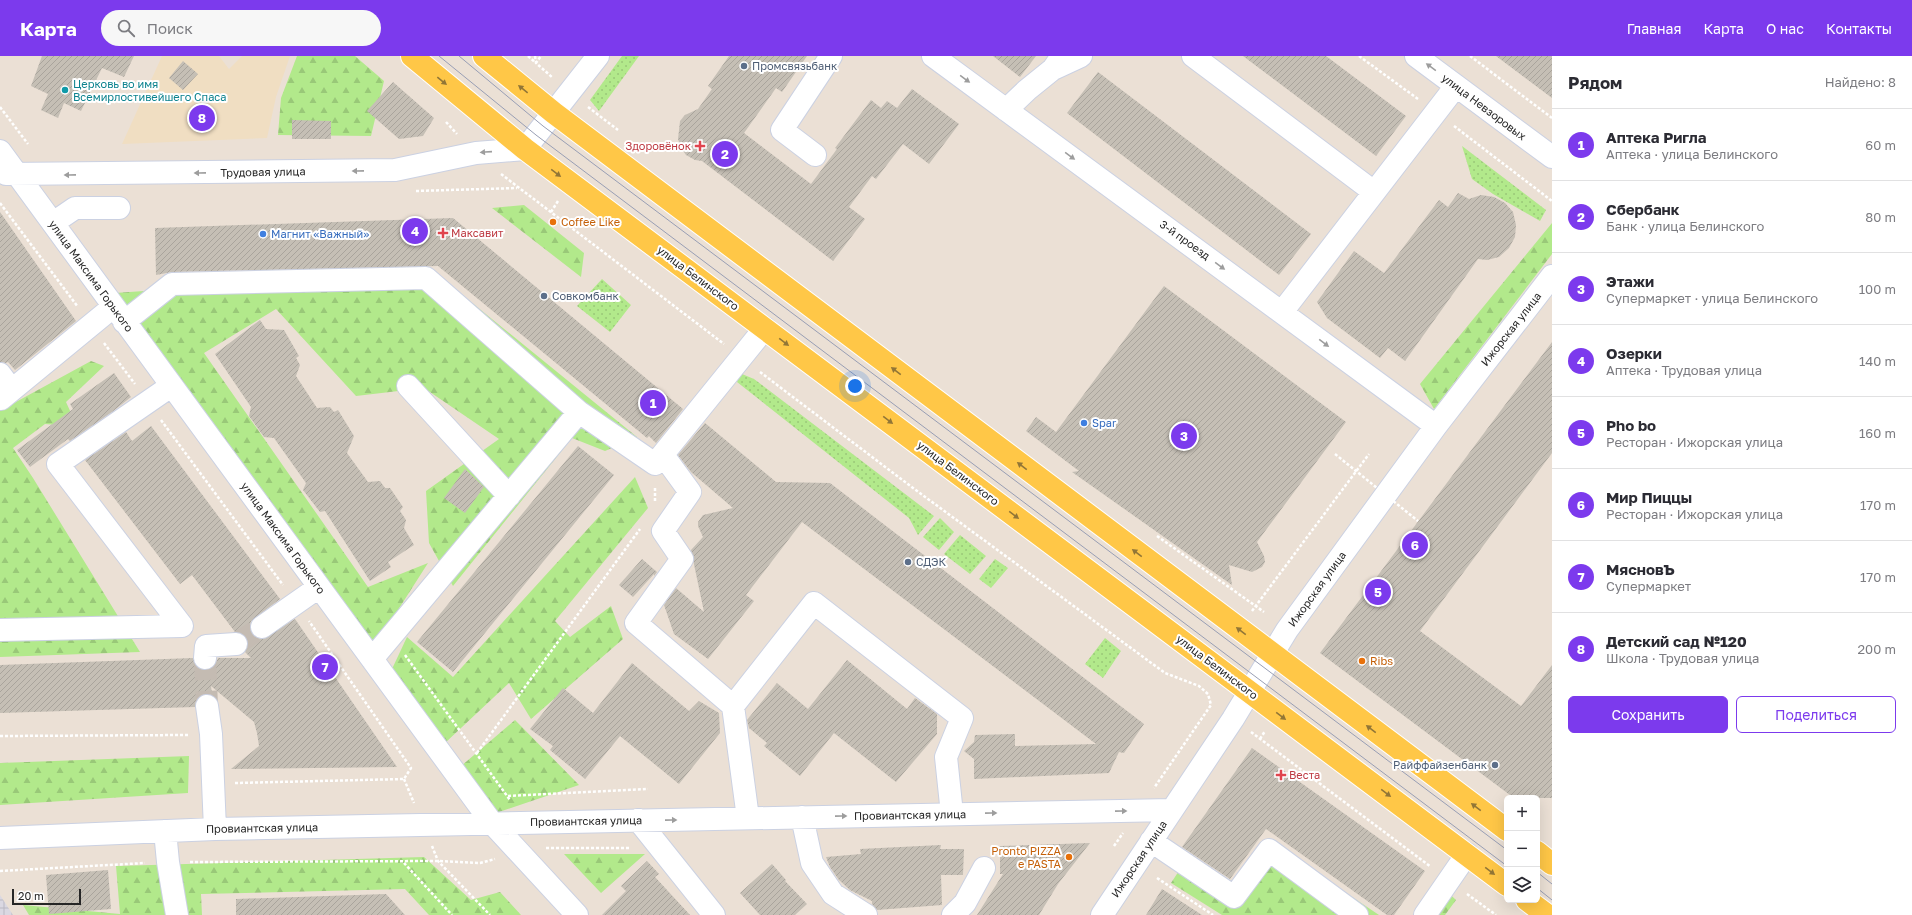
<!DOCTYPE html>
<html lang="ru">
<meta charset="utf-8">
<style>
body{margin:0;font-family:"Golos Text",sans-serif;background:#f7f7f7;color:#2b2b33}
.controls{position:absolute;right:12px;bottom:12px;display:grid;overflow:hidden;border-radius:6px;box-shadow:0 4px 16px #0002}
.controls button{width:36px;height:36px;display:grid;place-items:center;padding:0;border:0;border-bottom:1px solid #e1e1e2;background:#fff;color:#2b2b33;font:20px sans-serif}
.scale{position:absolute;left:12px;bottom:10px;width:69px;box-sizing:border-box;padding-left:4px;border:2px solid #262626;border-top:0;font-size:11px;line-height:14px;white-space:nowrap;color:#262626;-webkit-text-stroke:3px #fff;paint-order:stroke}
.you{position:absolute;left:855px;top:330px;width:14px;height:14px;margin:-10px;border:3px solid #fff;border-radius:50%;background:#1a73e8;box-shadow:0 0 0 6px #1a73e833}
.badge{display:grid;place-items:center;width:26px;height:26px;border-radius:50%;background:#7c3aed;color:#fff;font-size:13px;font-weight:700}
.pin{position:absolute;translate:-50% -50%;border:2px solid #fff;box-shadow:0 1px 4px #0006}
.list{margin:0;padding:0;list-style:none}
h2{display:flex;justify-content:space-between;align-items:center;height:52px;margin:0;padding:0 16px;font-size:17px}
h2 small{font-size:13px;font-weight:400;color:#7c7c81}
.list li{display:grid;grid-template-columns:26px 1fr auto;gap:12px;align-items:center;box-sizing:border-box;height:72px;padding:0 16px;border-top:1px solid #e1e1e2}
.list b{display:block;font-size:15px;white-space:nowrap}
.list p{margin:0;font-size:13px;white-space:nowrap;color:#7c7c81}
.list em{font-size:13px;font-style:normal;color:#7c7c81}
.actions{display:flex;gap:8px;padding:12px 16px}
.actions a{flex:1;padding:9px 0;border:1px solid #7c3aed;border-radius:6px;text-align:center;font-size:14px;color:#7c3aed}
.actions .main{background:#7c3aed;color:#fff}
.icon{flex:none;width:22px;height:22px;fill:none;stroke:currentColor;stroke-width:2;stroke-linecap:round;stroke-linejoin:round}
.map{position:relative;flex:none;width:1552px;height:859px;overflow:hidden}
header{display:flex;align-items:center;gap:24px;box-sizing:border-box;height:56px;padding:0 20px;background:#7c3aed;color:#fff}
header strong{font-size:19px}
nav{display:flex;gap:22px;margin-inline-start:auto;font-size:14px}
.search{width:280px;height:36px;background:#f7f7f7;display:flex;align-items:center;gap:10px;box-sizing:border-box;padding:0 14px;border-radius:22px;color:#7c7c81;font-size:15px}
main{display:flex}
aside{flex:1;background:#fff}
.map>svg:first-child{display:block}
.industrial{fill:url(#industrial-grid)}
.education{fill:#f0dec2}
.green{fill:url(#green-dots)}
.forest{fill:url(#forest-firs)}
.building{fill:url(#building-hatch)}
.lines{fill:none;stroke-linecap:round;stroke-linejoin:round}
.minor-tunnel{stroke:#c4bbb2;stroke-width:22;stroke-dasharray:22 11;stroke-linecap:butt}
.minor-casing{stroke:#cbd1e2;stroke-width:24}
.major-casing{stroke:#fff;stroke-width:24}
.path{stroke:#fff;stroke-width:2.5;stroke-dasharray:3 2;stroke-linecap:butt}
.minor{stroke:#fff;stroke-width:22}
.major{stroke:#ffc747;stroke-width:22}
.tram{stroke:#989eb4;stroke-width:1}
.path-bridge{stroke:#fff;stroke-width:2.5;stroke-dasharray:3 2;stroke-linecap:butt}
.oneway{fill:#9d9d9d}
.oneway2{fill:#927636}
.service-dot{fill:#5c6f8a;stroke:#fff;stroke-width:1.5}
.culture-dot{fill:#0f9aa8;stroke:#fff;stroke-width:1.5}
.health-dot{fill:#e0444e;stroke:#fff;stroke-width:1.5}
.food-dot{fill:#e8710a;stroke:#fff;stroke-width:1.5}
.shop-dot{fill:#3f7fe0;stroke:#fff;stroke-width:1.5}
.labels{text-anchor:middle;stroke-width:4;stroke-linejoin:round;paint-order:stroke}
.service-label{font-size:11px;fill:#4e5e75;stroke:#fff;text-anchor:start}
.culture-label{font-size:11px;fill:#0d838f;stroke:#fff;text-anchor:start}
.street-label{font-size:11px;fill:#262626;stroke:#fff}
.health-label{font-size:11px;fill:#be3a42;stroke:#fff;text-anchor:start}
.food-label{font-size:11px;fill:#c56008;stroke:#fff;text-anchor:start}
.shop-label{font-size:11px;fill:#366cbe;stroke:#fff;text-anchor:start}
</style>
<header>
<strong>Карта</strong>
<div class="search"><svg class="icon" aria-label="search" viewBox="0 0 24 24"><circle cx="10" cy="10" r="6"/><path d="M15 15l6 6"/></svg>Поиск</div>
<nav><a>Главная</a><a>Карта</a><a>О нас</a><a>Контакты</a></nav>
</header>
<main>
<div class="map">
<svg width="1552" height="859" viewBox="0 0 1552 859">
<defs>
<pattern id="industrial-grid" width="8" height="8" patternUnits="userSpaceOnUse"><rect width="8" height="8" fill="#dad8e2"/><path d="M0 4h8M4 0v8" fill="none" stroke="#bbb9c2"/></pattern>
<pattern id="green-dots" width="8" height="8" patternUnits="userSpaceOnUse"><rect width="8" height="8" fill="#b2e98b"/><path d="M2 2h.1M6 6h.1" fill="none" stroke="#99c878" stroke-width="1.8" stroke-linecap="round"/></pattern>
<pattern id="forest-firs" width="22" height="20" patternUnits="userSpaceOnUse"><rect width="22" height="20" fill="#b2e98b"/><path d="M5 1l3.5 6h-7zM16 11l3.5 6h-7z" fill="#99c878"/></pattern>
<pattern id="building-hatch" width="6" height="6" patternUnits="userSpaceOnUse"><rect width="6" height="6" fill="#c5bfb5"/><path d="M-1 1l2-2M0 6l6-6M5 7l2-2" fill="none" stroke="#a9a49c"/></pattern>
</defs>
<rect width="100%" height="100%" fill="#ebe0d5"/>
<!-- industrial -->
<path class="industrial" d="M0,839L13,859H0Z"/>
<!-- education -->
<path class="education" d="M162,0H219L229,13L242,0H290L276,41L267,82L122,88Z"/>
<!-- green -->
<path class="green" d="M622,0H639L599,55L590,44Z
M1462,90L1546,154L1540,165L1493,138L1472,123Z
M602,223L631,249L610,276L577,250Z
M742,318L754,323L934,460L918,479L909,462L737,326L740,319Z
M940,462L954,476L939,494L923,481Z
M960,479L986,500L970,518L944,498Z
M995,503L1008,512L991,532L979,523Z
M1105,582L1121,595L1103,622L1085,608Z"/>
<!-- forest -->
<path class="forest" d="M297,0H355L384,25L371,80L278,79L281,42Z
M524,149L584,197L581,221L492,152Z
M1552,167V198L1434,353L1420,328Z
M433,215L637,381L605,395L572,382L453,530L429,487L426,435L499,383L424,332L356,340L276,253L204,297L368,531L428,507L375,590L115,237Z
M91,305L104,310L66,346L71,357L57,369L45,368L13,392L33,422L140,596L0,601V327L14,347Z
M635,421L648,452L555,565L570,581L611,550L623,583L531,663L509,627L445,687L392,613L407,581L453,621Z
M515,664L579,729L496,757L460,711Z
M189,700L188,737L0,749V707Z
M1284,795L1379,859H1222L1171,827L1188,801L1248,838Z
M564,798H645L601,837Z
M424,801L471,844L500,836L521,859H429L405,833L201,838L202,859H29L23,849L120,858L116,810Z
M1439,828L1456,844L1445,859H1417Z"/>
<!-- building -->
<path class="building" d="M42,0H134L124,21L102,12L81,55L64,47L58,62L41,54L48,38L31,30Z
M729,0H807L782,36L776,32L744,77L811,128L837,93L835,92L871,44L881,52L887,45L897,52L912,33L959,68L929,108L903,88L876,123L872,120L849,151L865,163L833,205L702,105L695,104L686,99L681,92L678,83L680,65L685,59L698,53L712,33L708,30Z
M993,0H1036L1020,21Z
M1243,0H1326L1406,60L1376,100Z
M1496,0H1552V42Z
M183,5L198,18L183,34L169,22Z
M1098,16L1311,178L1279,219L1067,57Z
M393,26L434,62L423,80L399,83L367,55Z
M292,64L331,65V83H292Z
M1458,137L1469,143L1481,139L1494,141L1505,147L1513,156L1516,169L1515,181L1509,192L1499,201L1487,204L1478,203L1405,305L1388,292L1380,302L1327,262L1317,246L1354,195L1384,217L1439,144L1448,151Z
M0,156L76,265L15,314L8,306L6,307L0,306Z
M453,162L683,353L656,387L649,380L647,382L438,210L172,216L156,219L155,172Z
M1164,230L1346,366L1257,486L1264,500L1265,506L1262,511L1252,516L1229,509L1232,529L1072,416L1079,415L1026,375L1036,361L1056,376Z
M260,264L266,273L284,274L299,300L296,302L300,309L296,320L317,352L330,351L334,356L338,354L354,380L347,397L368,426L380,425L385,432H390L403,451L400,455L406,464L404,472L414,489L388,506L391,511L370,525L325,455L320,456L303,434L306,427L274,382L264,381L249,360L251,351L215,298Z
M1552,286V397L1420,575L1521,650L1552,609V742H1514L1320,597Z
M114,317L131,341L112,356L70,385L68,383L30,411L17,394L73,353L70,348Z
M705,367L776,426L830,427L1144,668L1124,697L1119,696L1109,717L974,723V703L964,695L974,686L975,679L1015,678V690L1096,688L802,466L746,539L754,545L708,603L674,578L664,549L676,532L704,556L691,494L703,481L698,470V466L703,459L733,452L691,416L678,399Z
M151,370L280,543L251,565L250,572L252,578L257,582L263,583L295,563L397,711L231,713L259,690L257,677L254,666L211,630L212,638H206L200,640L196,645L195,651L0,657V609L193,602L198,612L204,614L210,613L215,609L218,602H251L245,596L248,588L246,581L241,577L235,576L192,519L180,528L85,404L126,376L132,385Z
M578,390L614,419L453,616L417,586Z
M465,413L484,431L465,457L444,442Z
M642,503L657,516L654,520V518L633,541L619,529Z
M847,604L907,653L915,642L937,658V678L896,726L834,677L800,720L764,690L767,687L749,672L747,664L777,627L808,653Z
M632,607L689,655L699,645L719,657L720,677L679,728L620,680L585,723L550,694L553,690L530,673L563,632L593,657Z
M1252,692L1425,815L1394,859H1387L1266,773L1230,823L1182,791Z
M1090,787L1058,828L1039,859H977L1003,818H1000V790Z
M941,789L940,793H964L963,819H941L942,849L877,854L872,848V845L850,834L839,824L830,811L826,801L861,798L860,793Z
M647,805L659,818L655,821L690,859H602L626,835L621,830Z
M772,808L786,824L785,825L807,848L795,859H760L740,837Z
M108,814L111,853L49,858L46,819Z
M1162,833L1202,859H1146Z
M386,838L405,859H236V843Z"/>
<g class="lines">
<!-- minor-tunnel -->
<path class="minor-tunnel" d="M236,588L262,571
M205,602L207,650"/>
<!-- minor casing -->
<g class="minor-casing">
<path id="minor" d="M933,0L1436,370
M1193,0L1374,136
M1416,0L1552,101
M1053,13L1081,0
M1006,54L1027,34L1053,13L1062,0
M0,95L492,767L577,859
M815,99L782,74L831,0
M6,118L395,114L476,97L525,93L598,0
M53,167L75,152H119
M1282,256L1456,30
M124,266L172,228L426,222L579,356
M0,318L12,334
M408,330L509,440
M1,343L113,251
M663,399L690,436L663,475L682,503L636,567L733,650L748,762
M262,571L319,531
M0,574L182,570L58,408L171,330
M205,602L206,590L236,588
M372,603L579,356L655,408L765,272
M207,650L211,678L215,773
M733,650L814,547L962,662L946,701L952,758
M802,761L812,807L833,838L866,859
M638,764L714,859
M165,775L168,806L177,859
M0,782L215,773L1172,754
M1151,785L1234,841L1269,794L1357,859
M953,859L965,847L984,812
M1102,859L1233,663L1287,574L1436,370L1552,220
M1425,859L1467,798"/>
</g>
<!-- major casing -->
<g class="major-casing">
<path id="major" d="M412,0L525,93L1507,829
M484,0L554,57L1507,774
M1537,796L1552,808
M1527,844L1547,859"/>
</g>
<!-- path -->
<path class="path" d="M528,0L536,7L541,0
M535,0L536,7L553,22
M1359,0L1418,43
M1470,0L1552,62
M0,51L28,88
M588,51L618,74
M446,66L457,78
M1454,70L1552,145
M501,118L724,288
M416,135L517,132
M0,147L78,251
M551,156L558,145
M104,287L135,328
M760,316L913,432L1165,617L1199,630L1208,638L1211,649L1154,732
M161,364L283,529
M655,445V430
M1157,480L1264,556
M1252,555L1369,398
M405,599L510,744
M1251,676L1431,811
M0,680L188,679
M1260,683L1265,675
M477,697L640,473
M404,723L414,747
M235,727L404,723L411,712L309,565
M508,740L648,733
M432,790L438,805L490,859
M1114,790L1123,777
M546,792H631
M190,806L438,805L480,807L495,803
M404,807L452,859
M0,815L145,807
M1157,822L1213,859
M1467,838L1496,859"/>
<!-- minor -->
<use href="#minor" class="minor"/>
<!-- major -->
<use href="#major" class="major"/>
<!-- tram -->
<path class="tram" d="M439,0L536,79L1507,810
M459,0L543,70L1507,794
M1537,816L1552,828
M1537,832L1552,844"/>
<!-- path-bridge -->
<path class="path-bridge" d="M1335,398L1418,465"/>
</g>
<!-- one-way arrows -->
<defs><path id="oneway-solid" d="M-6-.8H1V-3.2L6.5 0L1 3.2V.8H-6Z"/></defs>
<g class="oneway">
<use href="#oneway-solid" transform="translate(1431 11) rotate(-144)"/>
<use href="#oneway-solid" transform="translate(965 23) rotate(36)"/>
<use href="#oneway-solid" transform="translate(486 96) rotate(176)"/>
<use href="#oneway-solid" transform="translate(1070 100) rotate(36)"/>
<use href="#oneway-solid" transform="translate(358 115) rotate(179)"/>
<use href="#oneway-solid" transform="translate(200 117) rotate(179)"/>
<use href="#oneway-solid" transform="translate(70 119) rotate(179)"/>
<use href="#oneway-solid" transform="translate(1220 210) rotate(36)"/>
<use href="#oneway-solid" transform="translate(1324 287) rotate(37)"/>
<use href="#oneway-solid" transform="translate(1121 755) rotate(-1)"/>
<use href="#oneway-solid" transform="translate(991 757) rotate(-1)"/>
<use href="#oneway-solid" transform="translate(841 760) rotate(-1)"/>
<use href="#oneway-solid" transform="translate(671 764) rotate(-1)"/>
</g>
<g class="oneway2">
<use href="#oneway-solid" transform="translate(442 25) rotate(39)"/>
<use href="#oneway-solid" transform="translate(523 33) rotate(-141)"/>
<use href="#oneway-solid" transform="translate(556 117) rotate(37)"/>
<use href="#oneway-solid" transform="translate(784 286) rotate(37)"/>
<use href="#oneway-solid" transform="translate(896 315) rotate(-143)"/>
<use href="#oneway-solid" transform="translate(888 364) rotate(37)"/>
<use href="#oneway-solid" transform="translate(1022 410) rotate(-143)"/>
<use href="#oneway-solid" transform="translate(1014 459) rotate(37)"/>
<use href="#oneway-solid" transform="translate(1137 497) rotate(-143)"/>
<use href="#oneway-solid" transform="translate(1241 575) rotate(-143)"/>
<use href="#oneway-solid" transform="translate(1281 660) rotate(37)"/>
<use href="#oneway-solid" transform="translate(1371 673) rotate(-143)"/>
<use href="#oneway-solid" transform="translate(1386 737) rotate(37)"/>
<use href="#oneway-solid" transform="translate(1476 751) rotate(-143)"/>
<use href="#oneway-solid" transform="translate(1490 815) rotate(37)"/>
</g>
<!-- markers -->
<g class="service-dot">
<circle cx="744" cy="10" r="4"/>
<circle cx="544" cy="240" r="4"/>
<circle cx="908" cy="506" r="4"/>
<circle cx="1495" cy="709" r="4"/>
</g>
<circle class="culture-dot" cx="65" cy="34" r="4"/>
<g class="health-dot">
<path d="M698 84h4v4h4v4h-4v4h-4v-4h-4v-4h4z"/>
<path d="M441 171h4v4h4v4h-4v4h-4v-4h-4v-4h4z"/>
<path d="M1279 713h4v4h4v4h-4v4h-4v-4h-4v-4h4z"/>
</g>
<g class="food-dot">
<circle cx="553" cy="166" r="4"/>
<circle cx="1362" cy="605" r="4"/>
<circle cx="1069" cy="801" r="4"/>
</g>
<g class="shop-dot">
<circle cx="263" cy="178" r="4"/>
<circle cx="1084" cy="367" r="4"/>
</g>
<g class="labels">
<!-- service labels -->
<g class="service-label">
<text x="752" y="14">Промсвязьбанк</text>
<text x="552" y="244">Совкомбанк</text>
<text x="916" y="510">СДЭК</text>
<text x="1487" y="713" text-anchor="end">Райффайзенбанк</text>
</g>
<!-- culture labels -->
<g class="culture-label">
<text x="73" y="32">Церковь во имя<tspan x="73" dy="13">Всемирлостивейшего Спаса</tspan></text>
</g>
<!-- street labels -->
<g class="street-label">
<text transform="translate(1484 51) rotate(37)" y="4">улица Невзоровых</text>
<text transform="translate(263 116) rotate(-1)" y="4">Трудовая улица</text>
<text transform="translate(1185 184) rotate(36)" y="4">3-й проезд</text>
<text transform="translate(91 220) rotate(54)" y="4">улица Максима Горького</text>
<text transform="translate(698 222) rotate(37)" y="4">улица Белинского</text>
<text transform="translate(1511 273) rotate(-52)" y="4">Ижорская улица</text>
<text transform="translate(958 417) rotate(37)" y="4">улица Белинского</text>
<text transform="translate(283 482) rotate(54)" y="4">улица Максима Горького</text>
<text transform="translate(1317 533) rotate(-54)" y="4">Ижорская улица</text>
<text transform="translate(1217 611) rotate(37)" y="4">улица Белинского</text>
<text transform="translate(910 759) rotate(-1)" y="4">Провиантская улица</text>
<text transform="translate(586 765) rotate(-1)" y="4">Провиантская улица</text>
<text transform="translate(262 772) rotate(-1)" y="4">Провиантская улица</text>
<text transform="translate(1139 803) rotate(-56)" y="4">Ижорская улица</text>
</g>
<!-- health labels -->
<g class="health-label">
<text x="691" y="94" text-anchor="end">Здоровёнок</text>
<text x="451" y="181">Максавит</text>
<text x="1289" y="723">Веста</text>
</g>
<!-- food labels -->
<g class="food-label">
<text x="561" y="170">Coffee Like</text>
<text x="1370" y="609">Ribs</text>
<text x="1061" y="799" text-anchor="end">Pronto PIZZA<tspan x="1061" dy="13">e PASTA</tspan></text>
</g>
<!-- shop labels -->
<g class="shop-label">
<text x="271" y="182">Магнит «Важный»</text>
<text x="1092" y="371">Spar</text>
</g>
</g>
</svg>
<div class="controls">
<button>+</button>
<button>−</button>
<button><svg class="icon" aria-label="layers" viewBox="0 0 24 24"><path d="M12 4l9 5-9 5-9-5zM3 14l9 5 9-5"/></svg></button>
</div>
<div class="scale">20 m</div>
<div class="you"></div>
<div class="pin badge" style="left:653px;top:347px">1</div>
<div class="pin badge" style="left:725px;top:98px">2</div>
<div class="pin badge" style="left:1184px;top:380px">3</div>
<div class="pin badge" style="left:415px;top:175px">4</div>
<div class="pin badge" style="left:1378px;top:536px">5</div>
<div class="pin badge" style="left:1415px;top:489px">6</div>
<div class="pin badge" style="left:325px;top:611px">7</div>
<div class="pin badge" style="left:202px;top:62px">8</div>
</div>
<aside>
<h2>Рядом<small>Найдено: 8</small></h2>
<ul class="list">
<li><span class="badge">1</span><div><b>Аптека Ригла</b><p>Аптека · улица Белинского</p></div><em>60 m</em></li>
<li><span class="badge">2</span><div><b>Сбербанк</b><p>Банк · улица Белинского</p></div><em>80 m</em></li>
<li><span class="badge">3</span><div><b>Этажи</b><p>Супермаркет · улица Белинского</p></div><em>100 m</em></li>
<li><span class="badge">4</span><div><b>Озерки</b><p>Аптека · Трудовая улица</p></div><em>140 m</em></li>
<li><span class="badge">5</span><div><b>Pho bo</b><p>Ресторан · Ижорская улица</p></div><em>160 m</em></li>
<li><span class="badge">6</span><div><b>Мир Пиццы</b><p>Ресторан · Ижорская улица</p></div><em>170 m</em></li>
<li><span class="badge">7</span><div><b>МясновЪ</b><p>Супермаркет</p></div><em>170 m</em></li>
<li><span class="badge">8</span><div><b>Детский сад №120</b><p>Школа · Трудовая улица</p></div><em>200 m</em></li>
</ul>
<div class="actions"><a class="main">Сохранить</a><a>Поделиться</a></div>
</aside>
</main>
